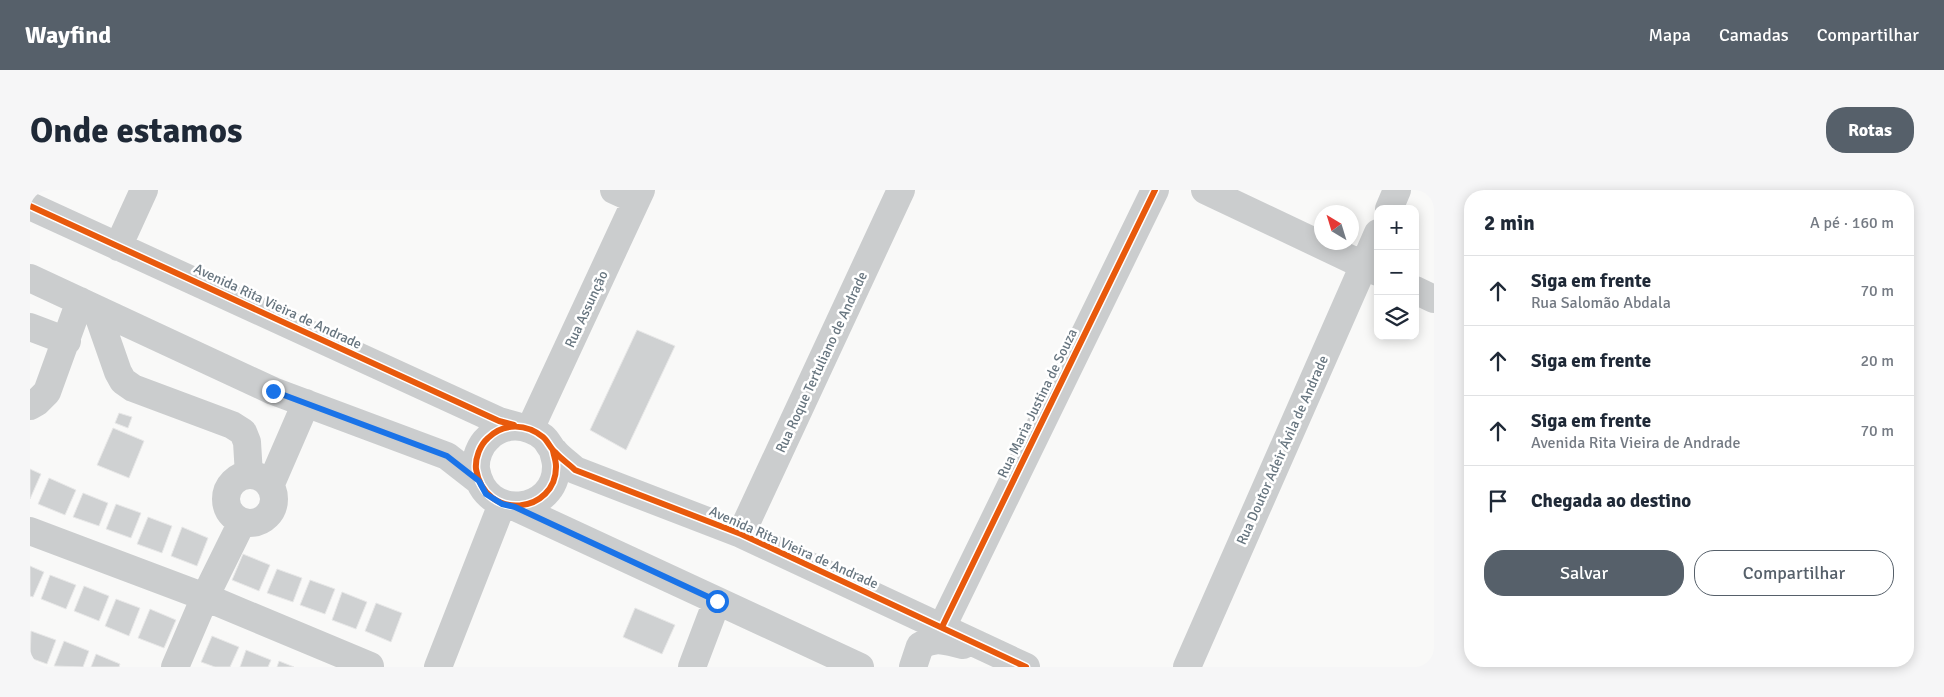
<!DOCTYPE html>
<html lang="pt">
<meta charset="utf-8">
<style>
body{margin:0;font-family:Signika,sans-serif;background:#f6f6f7;color:#1f2937}
.controls{position:absolute;right:15px;top:15px;display:grid;overflow:hidden;border-radius:10px;box-shadow:0 2px 12px #0003}
.controls button{width:45px;height:45px;display:grid;place-items:center;padding:0;border:0;border-bottom:1px solid #e0e1e3;background:#fff;color:#1f2937;font:25px sans-serif}
.compass{position:absolute;left:1284px;top:15px;width:45px;height:45px;border-radius:50%;background:#fff;box-shadow:0 2px 12px #0003;rotate:322deg}
.stop{position:absolute;width:15px;height:15px;margin:-11px;border:4px solid #1a73e8;border-radius:50%;background:#fff}
.stop.end{background:#1a73e8;border-color:#fff;box-shadow:0 1px 5px #0008}
.list{margin:0;padding:0;list-style:none}
h2{display:flex;justify-content:space-between;align-items:center;height:65px;margin:0;padding:0 20px;font-size:21px}
h2 small{font-size:16px;font-weight:400;color:#747a83}
.list li{display:grid;grid-template-columns:32px 1fr auto;gap:15px;align-items:center;box-sizing:border-box;height:70px;padding:0 20px;border-top:1px solid #e0e1e3}
.list b{display:block;font-size:19px;white-space:nowrap}
.list p{margin:0;font-size:16px;white-space:nowrap;color:#747a83}
.list em{font-size:16px;font-style:normal;color:#747a83}
.actions{display:flex;gap:10px;padding:15px 20px}
.actions a{flex:1;padding:11px 0;border:1px solid #56606a;border-radius:20px;text-align:center;font-size:18px;color:#56606a}
.actions .main{background:#56606a;color:#fff}
.icon{flex:none;width:28px;height:28px;fill:none;stroke:currentColor;stroke-width:2;stroke-linecap:round;stroke-linejoin:round}
.map{position:relative;flex:none;width:1404px;height:477px;overflow:hidden;border-radius:20px}
header{display:flex;align-items:center;gap:30px;box-sizing:border-box;height:70px;padding:0 25px;background:#56606a;color:#fff}
header strong{font-size:24px}
nav{display:flex;gap:28px;margin-inline-start:auto;font-size:18px}
.intro{display:flex;align-items:center;justify-content:space-between;box-sizing:border-box;height:120px;padding:0 30px}
h1{margin:0;font-size:35px}
.button{padding:12px 22px;border-radius:20px;background:#56606a;color:#fff;font-size:18px;font-weight:700}
main{display:flex;gap:30px;padding:0 30px}
aside{flex:1;background:#fff;border-radius:20px;box-shadow:0 2px 12px #0003}
.map>svg:first-child{display:block}
.building{fill:#cfd1d2;stroke:#e8e8e8}
.lines{fill:none;stroke-linecap:round;stroke-linejoin:round}
.minor{stroke:#cbcdce;stroke-width:28}
.cycleway-casing{stroke:#fff;stroke-width:9}
.cycleway{stroke:#e8590c;stroke-width:6}
.route{stroke:#1a73e8;stroke-width:6}
.labels{text-anchor:middle;stroke-width:5;stroke-linejoin:round;paint-order:stroke}
.street-label{font-size:14px;fill:#67757f;stroke:#fff}
</style>
<header>
<strong>Wayfind</strong>
<nav><a>Mapa</a><a>Camadas</a><a>Compartilhar</a></nav>
</header>
<div class="intro"><h1>Onde estamos</h1><a class="button">Rotas</a></div>
<main>
<div class="map">
<svg width="1404" height="477" viewBox="0 0 1404 477">
<rect width="100%" height="100%" fill="#f9f9f8"/>
<!-- building -->
<path class="building" d="M607,140L645,156L596,260L560,240Z
M89,223L102,227L98,238L85,233Z
M83,238L114,251L99,288L67,275Z
M0,279L11,284L0,309Z
M19,288L46,300L35,325L8,314Z
M53,303L78,313L69,336L43,327Z
M86,314L111,323L101,348L76,339Z
M118,327L142,336L132,363L107,354Z
M152,337L178,348L167,376L141,366Z
M213,364L240,375L229,401L202,390Z
M0,376L14,382L3,407L0,406Z
M247,379L272,388L263,412L237,403Z
M20,385L46,395L36,419L11,409Z
M280,390L305,399L295,424L270,415Z
M54,396L79,406L69,431L44,421Z
M312,402L337,412L326,439L302,430Z
M86,409L110,418L99,446L75,436Z
M346,413L372,423L361,452L335,441Z
M605,418L645,435L632,464L593,447Z
M120,419L146,430L134,458L108,448Z
M1,441L26,450L17,474L0,468Z
M182,446L209,457L200,477H185L171,472Z
M34,451L59,461L53,477L24,476Z
M216,460L241,470L238,477H210Z
M66,464L90,474L89,477H61Z
M249,471L264,477H247Z"/>
<g class="lines">
<!-- minor -->
<path class="minor" d="M584,0L606,10
M1175,0L1348,82
M0,16L469,231L487,236
M1359,19L1367,0
M88,57L114,0
M0,88L243,201L417,266L449,291
M1385,100L1404,109
M66,119L88,182L93,191L103,198L202,235L213,242L217,252L219,285
M0,137L37,151
M0,216L7,212L17,202L50,111
M500,239L611,0
M523,261C524,266 526,271 526,276C527,323 455,333 446,279C445,268 450,255 458,248C474,232 497,234 513,247C518,251 520,258 525,262C531,269 539,274 545,280L711,344L996,477
M196 309a24 24 0 1 1 48 0a24 24 0 1 1-48 0Z
M240,296L276,213
M485,317L830,477
M0,341L175,407L340,476
M711,344L871,0
M912,437L1125,0
M145,477L175,407L212,332
M408,477L472,314
M662,477L687,411
M883,477L890,456C905,446 916,451 933,455
M1157,477L1348,43"/>
<!-- cycleway casing -->
<g class="cycleway-casing">
<path id="cycleway" d="M0,16L469,231L484,235
M523,261C524,266 526,271 526,276C527,323 455,333 446,279C445,268 450,255 458,248C474,232 497,234 513,247C518,251 520,258 525,262C531,269 539,274 545,280L711,344L996,477
M912,437L1125,0"/>
</g>
<!-- cycleway -->
<use href="#cycleway" class="cycleway"/>
</g>
<g class="lines">
<!-- route -->
<path class="route" d="M243,201L417,266L449,291L456,304L472,314L485,317L687,411"/>
</g>
<g class="labels">
<!-- street labels -->
<g class="street-label">
<text transform="translate(248 116) rotate(25)" y="5">Avenida Rita Vieira de Andrade</text>
<text transform="translate(556 119) rotate(-65)" y="5">Rua Assunção</text>
<text transform="translate(791 172) rotate(-65)" y="5">Rua Roque Tertuliano de Andrade</text>
<text transform="translate(1007 213) rotate(-64)" y="5">Rua Maria Justina de Souza</text>
<text transform="translate(1252 260) rotate(-66)" y="5">Rua Doutor Adeir Ávila de Andrade</text>
<text transform="translate(764 357) rotate(24)" y="5">Avenida Rita Vieira de Andrade</text>
</g>
</g>
</svg>
<div class="controls">
<button>+</button>
<button>−</button>
<button><svg class="icon" aria-label="layers" viewBox="0 0 24 24"><path d="M12 4l9 5-9 5-9-5zM3 14l9 5 9-5"/></svg></button>
</div>
<svg class="compass" viewBox="-18 -18 36 36"><path d="M0-13l5 13h-10z" fill="#e53935"/><path d="M0 13l5-13h-10z" fill="#747a83"/></svg>
<div class="stop" style="left:687px;top:411px"></div>
<div class="stop end" style="left:243px;top:201px"></div>
</div>
<aside>
<h2>2 min<small>A pé · 160 m</small></h2>
<ul class="list">
<li><svg class="icon" aria-label="ahead" viewBox="0 0 24 24"><path d="M12 20V5M6 11l6-6 6 6"/></svg><div><b>Siga em frente</b><p>Rua Salomão Abdala</p></div><em>70 m</em></li>
<li><svg class="icon" aria-label="ahead" viewBox="0 0 24 24"><path d="M12 20V5M6 11l6-6 6 6"/></svg><div><b>Siga em frente</b></div><em>20 m</em></li>
<li><svg class="icon" aria-label="ahead" viewBox="0 0 24 24"><path d="M12 20V5M6 11l6-6 6 6"/></svg><div><b>Siga em frente</b><p>Avenida Rita Vieira de Andrade</p></div><em>70 m</em></li>
<li><svg class="icon" aria-label="arrive" viewBox="0 0 24 24"><path d="M6 21V4h12l-3 4 3 4H6"/></svg><div><b>Chegada ao destino</b></div></li>
</ul>
<div class="actions"><a class="main">Salvar</a><a>Compartilhar</a></div>
</aside>
</main>
